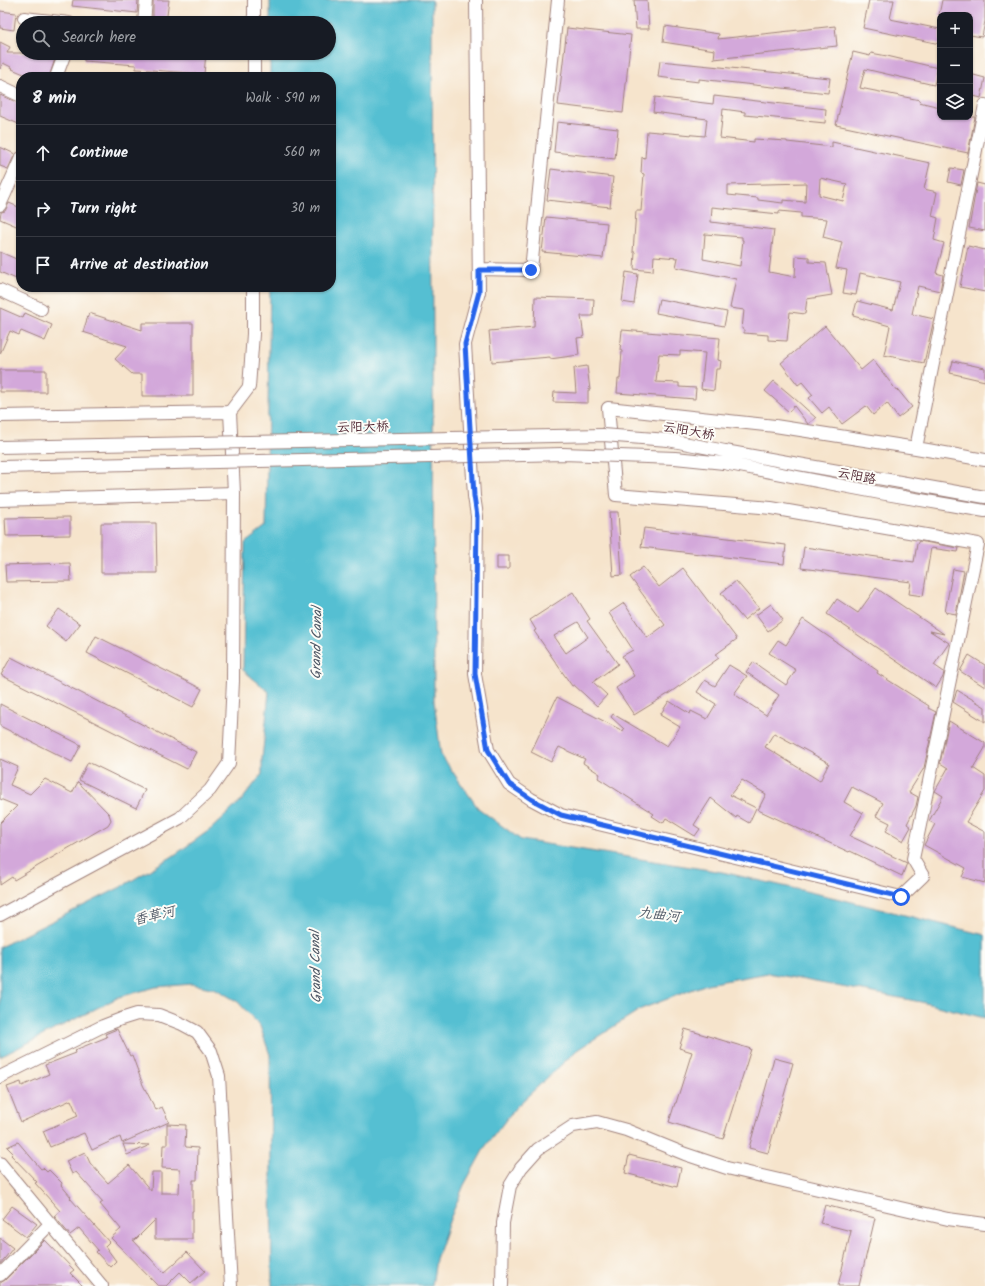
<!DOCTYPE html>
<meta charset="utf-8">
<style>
body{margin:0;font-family:Kalam,"LXGW WenKai TC",sans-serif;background:#20242c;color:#f1f3f6}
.controls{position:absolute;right:12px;top:12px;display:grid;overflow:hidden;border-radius:8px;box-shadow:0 1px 3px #0004}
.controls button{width:36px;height:36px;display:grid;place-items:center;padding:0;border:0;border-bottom:1px solid #363941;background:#171b24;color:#f1f3f6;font:20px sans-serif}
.stop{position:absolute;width:12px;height:12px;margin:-9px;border:3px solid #2563eb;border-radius:50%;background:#fff}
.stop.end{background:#2563eb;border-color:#fff;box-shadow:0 1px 4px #0008}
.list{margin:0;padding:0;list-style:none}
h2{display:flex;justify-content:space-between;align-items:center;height:52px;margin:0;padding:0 16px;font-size:17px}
h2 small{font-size:13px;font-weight:400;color:#9ea1a6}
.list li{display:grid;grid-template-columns:26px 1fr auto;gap:12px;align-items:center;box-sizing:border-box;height:56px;padding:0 16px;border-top:1px solid #363941}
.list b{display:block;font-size:15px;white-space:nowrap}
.list em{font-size:13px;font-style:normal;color:#9ea1a6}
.icon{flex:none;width:22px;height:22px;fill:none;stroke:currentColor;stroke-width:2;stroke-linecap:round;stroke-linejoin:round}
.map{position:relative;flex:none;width:985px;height:1286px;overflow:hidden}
.search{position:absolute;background:#171b24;box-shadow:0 1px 3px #0004;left:16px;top:16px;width:320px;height:44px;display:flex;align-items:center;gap:10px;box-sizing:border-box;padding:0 14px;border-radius:22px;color:#9ea1a6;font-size:15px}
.panel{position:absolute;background:#171b24;box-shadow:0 1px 3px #0004;left:16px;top:72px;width:320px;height:220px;border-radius:16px}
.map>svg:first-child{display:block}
.water{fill:#55bfd2;stroke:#506f7e}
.building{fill:#d3a8da;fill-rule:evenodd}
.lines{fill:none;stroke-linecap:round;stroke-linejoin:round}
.minor-casing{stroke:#a0827c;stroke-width:14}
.minor{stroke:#fff;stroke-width:12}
.minor-bridge-casing{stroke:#a0827c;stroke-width:14;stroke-linecap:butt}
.minor-bridge{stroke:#fff;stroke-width:12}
.route{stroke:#2563eb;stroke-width:5}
.labels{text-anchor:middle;stroke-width:4;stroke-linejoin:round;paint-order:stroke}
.street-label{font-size:13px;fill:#4a1f2b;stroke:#fdfcf7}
.water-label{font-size:14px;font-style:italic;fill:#4e5765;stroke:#fdfcf7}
</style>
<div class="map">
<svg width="985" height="1286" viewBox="0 0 985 1286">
<rect width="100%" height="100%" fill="#fdfcf7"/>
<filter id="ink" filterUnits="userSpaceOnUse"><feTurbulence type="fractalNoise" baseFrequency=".025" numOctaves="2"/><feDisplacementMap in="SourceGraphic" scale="8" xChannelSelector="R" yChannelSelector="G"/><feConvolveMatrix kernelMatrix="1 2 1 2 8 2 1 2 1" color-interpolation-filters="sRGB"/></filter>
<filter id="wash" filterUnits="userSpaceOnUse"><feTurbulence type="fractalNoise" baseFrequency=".012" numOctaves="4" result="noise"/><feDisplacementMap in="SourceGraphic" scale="16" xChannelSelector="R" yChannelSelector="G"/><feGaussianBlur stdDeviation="0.9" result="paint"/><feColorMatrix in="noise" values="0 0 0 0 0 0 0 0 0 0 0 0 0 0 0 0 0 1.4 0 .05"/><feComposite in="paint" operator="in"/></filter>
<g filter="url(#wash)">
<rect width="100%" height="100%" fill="#f6e4cc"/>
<!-- water -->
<path class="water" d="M270,0H432L434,701L441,755L478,808L521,840L722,872L840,899L985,935V1018L921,1002L768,973L707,984L641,1009L577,1050L515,1108L485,1147L464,1185L450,1219L436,1259L432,1286H272L270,1055L260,1026L238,1002L216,989L192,984L156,987L119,997L0,1057V947L121,887L173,856L211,829L241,801L262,774V759L269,692L243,670L245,543L266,527L270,287H331V77H270V53H329V23H270Z"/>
<g id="blocks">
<!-- building -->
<path class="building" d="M73,0H138L137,13L72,6Z
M153,0H169L166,23H153Z
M634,0H647L649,29H636Z
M869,0H894L890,19L940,29V44L863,28Z
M942,0H985V21L982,37L970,35V15H939Z
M0,11L16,13L14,30L0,28Z
M665,26L719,34L718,39L835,26L837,46L714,59L715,50L663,42Z
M567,28L631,35L623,113L558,105Z
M0,42L10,47L7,53H57L49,77H31L12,69L13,68L3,63L0,69Z
M853,52L870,56L871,53L887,56L938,68L934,85L865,69L860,88L920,100L919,102L940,107V117H975L968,153L836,125Z
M84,53H206L204,74L136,69V65L84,61Z
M660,61L830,78L828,93L699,79V82L658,77Z
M970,74L985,78L981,98L970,95Z
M0,95L21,104V125L0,116Z
M714,96L826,109L825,123L745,115V112L723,109L720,138L754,142V139L787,141V142L832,147V142L930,163L924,189L937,192L932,216L938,218L934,240L944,243L936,273L943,275L940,291L918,286L912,314L934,319L924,363L884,355L890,326L853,316L857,301L893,310L900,282L860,273L856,295L843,293L847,270L836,268L842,242L823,237L827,219L801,217V213L779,211V214L712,207L711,222L774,230L769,272L795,277L796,256L809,257V262L826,263L832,295L807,299L805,314L790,312L787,341L768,340V335L744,333V330L742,329L744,310L730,308L736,279L676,267L678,258L654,256L653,271L634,269L635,252H633L636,211H641L644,174L641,173L642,157L645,158L647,131L705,136L707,119L653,112L655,97L713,104ZM820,178L847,184L843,201L819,195ZM806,183L805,202L783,200V203L758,200V198L728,195V185ZM705,234L742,237V240H743L740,266L703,259Z
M557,122L618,129L615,159L554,152Z
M0,147L15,154L8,169L0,166Z
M951,168L964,170L961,185L948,182Z
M551,169L613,177L610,207L547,200Z
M977,183L985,185V231L969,228Z
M9,203L21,208V228L0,219L1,212L5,211Z
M546,217L607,223L603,258L542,252Z
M968,246L985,250V292L960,287Z
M0,252L21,261V281L0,272Z
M626,272L638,274L634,304L622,302Z
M535,297L594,299L593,316H581L584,337L577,338L579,355L550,359V357L492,362L489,331L534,327Z
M659,299L727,312L724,326L656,313Z
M0,308L23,318L25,313L52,325L45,341L21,331L19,335L10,331L0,354Z
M89,313L142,330V323H193V396H142V374H132L115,359L127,346L83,332Z
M825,326L861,370L873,360L897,391L898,390L912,407L898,418L887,403L873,415L866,406L842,424L829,407L822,413L809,398L813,395L802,382L798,385L781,363Z
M622,330L720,338L718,360L721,361L720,369H716L714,391L701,389L705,353L680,351V355L659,354L656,382L679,383V387L696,388L695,399L617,393L618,379H620L622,351L620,350Z
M953,361L985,368V381L950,373Z
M587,366L590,390H588V403L553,402L554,392L576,393L574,368Z
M0,370H46V392H0Z
M774,381L793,397L816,418L808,424L794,406L789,412L765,391Z
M609,512H618L622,575L613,576Z
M70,517V535L6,536L5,518Z
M101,523H156L157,573H101Z
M644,528L786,545L784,564L641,547Z
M919,541L959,548L958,552L931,548L923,596L909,594L911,582L801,568L804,547L914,562L917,544Z
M497,556H509V569H497Z
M70,563L71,581L6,582L5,565Z
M643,567L659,587L683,568L737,639L715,655L719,658L668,694L634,715L616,688L634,676L622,656L633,650L609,613L624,603L647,638L665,625L630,577Z
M953,569L964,571L956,614L945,612Z
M736,581L759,608L744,620L721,593Z
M876,588L944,634L930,631L949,643L934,665L944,672L943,677L936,688L827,614L837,599L858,613Z
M573,592L590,619L587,621L618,664L593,682L607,695L597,706L574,685L572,686L534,631L536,630L530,620ZM578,622L588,637L566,653L554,636Z
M771,604L783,620L768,631L756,615Z
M59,609L80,624L66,642L46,626Z
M803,619L878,671L877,673L929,706L928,708L936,712L924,768L909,792L918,797L916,806L907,824L911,827L903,841L886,831L890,823L876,816L883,803L852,787L844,802L863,813L850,836L907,863L902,876L850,851L849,852L758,810L766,794L742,780L730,795L756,808L749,823L737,816L736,818L711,798L694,825L700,829L695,836L666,818L663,823L652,816L654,814L598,778L600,774L583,763L585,759L559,747L551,762L531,752L557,697L623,731L624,729L611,717L613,714L667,746L680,727L660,715L669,701L690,714L691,711L707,719L716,704L697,692L705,680L715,686L729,665L747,676L734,694L766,715L779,695L746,672L753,662L786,685L796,670L769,653L778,640L786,645ZM774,733L829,763L820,781L765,747Z
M96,636L202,689L193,707L87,653Z
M969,655L985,665V687L960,671Z
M11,657L196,752L187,769L1,675Z
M957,690L985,707V722L953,702Z
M0,704L81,745L72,762L0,726Z
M949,721L985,743V748L973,768L985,776V791L966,822L985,832V883L962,877L966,868L924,845L935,824L929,821L943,796L935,791L948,768L940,763Z
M0,759L18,767L10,785L30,794L45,779L72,793L78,782L109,814L111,820L108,825L14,880L12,877L0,885V823L17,806L0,799Z
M88,762L145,790L136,808L79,780Z
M117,1029L130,1056L132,1055L143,1085L156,1110L162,1107L169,1122L122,1143L120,1137L92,1150L84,1133L50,1147L43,1131L78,1116L71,1100L21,1122L7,1087L21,1082L22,1086L49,1074L45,1065L76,1053L75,1050L107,1037L105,1034Z
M685,1029L751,1049L723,1139L669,1122L675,1103H676L692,1052L679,1048Z
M774,1058L793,1063L768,1153L749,1148Z
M167,1124L186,1125L185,1145L186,1147L198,1148L197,1180H193V1211H192V1239H155V1220L135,1240H133L164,1273L187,1252L205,1271L191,1283L180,1272L166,1286H158L111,1238L121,1229L100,1204L103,1202L76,1172L72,1174L66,1161L85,1152L90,1163L108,1183L129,1165L151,1191L152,1172H161V1193H179L180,1169L162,1168L163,1145H167Z
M18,1142L41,1169L43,1168L47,1172L49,1170L62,1183L61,1185L71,1197L70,1198L109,1242L105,1246L116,1261L110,1267L96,1252L98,1250L79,1228L70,1235L54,1216L60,1211L35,1183L37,1182L11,1155L13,1153L7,1147Z
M123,1144L150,1145L127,1155Z
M629,1155L681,1168L677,1187L625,1173Z
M825,1205L875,1218L859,1286H838L851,1231L820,1223Z
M12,1206L37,1224L26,1237L2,1219Z
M0,1238L13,1248L0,1264Z
M45,1240L74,1270L70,1273L83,1286H0V1283L5,1280Z"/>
</g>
</g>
<g filter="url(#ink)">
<use href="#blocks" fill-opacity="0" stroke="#a0827c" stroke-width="1"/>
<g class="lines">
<!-- minor casing -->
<g class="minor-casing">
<path id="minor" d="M476,0L479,292L465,344L474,496L477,516L475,674L488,750L509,784L531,799L561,815L901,897L923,876L913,859L978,544L771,508L616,495L608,408L775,426L916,448L985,460
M24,18L69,23
M144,23L146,0
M254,23V0
M56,77L65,53
M254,77V53
M0,86L21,96
M0,205L21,158
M479,269L531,270L558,0
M0,290L41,309
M0,416L230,412
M916,448L985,105
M725,451L985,497
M724,463L880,493L985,511
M0,500L234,493
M0,915L180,818L210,790L229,763L233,681L234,493L230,412L249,387L253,334V287
M0,1077L103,1026L121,1019L137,1014L159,1015L182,1024L197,1032L211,1051L219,1076L231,1286
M0,1163L102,1286
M0,1275L50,1224
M502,1286L503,1223L510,1186L521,1168L538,1149L573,1126L597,1122L626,1130L685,1154L727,1168L948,1219L985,1224"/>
</g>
<!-- minor -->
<use href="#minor" class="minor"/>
<!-- minor-bridge casing -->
<g class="minor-bridge-casing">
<path id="minor-bridge" d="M0,447L603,435L668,440L725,451
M0,467L563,454L675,458L724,463"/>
</g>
<!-- minor-bridge -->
<use href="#minor-bridge" class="minor-bridge"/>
</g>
</g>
<g class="lines" filter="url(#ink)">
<!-- route -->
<path class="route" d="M531,270H479V292L465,344L474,496L477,516L475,674L488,750L509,784L531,799L561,815L901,897"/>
</g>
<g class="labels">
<!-- street labels -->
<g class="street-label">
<text transform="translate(363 426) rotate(-1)" y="5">云阳大桥</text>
<text transform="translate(689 430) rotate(10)" y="5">云阳大桥</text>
<text transform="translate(857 475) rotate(11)" y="5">云阳路</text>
</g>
<!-- water labels -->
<g class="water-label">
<text transform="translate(316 643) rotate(-89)" y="5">Grand Canal</text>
<text transform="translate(659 914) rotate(7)" y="5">九曲河</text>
<text transform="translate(154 915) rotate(-13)" y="5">香草河</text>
<text transform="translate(315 967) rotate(-91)" y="5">Grand Canal</text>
</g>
</g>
</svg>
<div class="controls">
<button>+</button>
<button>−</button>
<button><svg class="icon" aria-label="layers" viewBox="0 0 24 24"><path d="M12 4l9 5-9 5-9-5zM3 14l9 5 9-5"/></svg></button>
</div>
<div class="stop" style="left:901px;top:897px"></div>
<div class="stop end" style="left:531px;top:270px"></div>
<div class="search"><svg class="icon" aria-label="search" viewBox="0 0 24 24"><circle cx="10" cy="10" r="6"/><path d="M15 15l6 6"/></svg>Search here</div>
<section class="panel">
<h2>8 min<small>Walk · 590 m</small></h2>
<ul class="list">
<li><svg class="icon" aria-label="ahead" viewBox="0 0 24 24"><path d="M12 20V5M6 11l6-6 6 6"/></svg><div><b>Continue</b></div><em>560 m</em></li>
<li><svg class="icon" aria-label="right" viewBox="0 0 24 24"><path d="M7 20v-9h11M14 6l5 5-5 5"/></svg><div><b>Turn right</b></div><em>30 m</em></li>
<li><svg class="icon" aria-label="arrive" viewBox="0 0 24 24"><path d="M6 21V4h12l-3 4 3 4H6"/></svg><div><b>Arrive at destination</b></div></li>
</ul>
</section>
</div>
